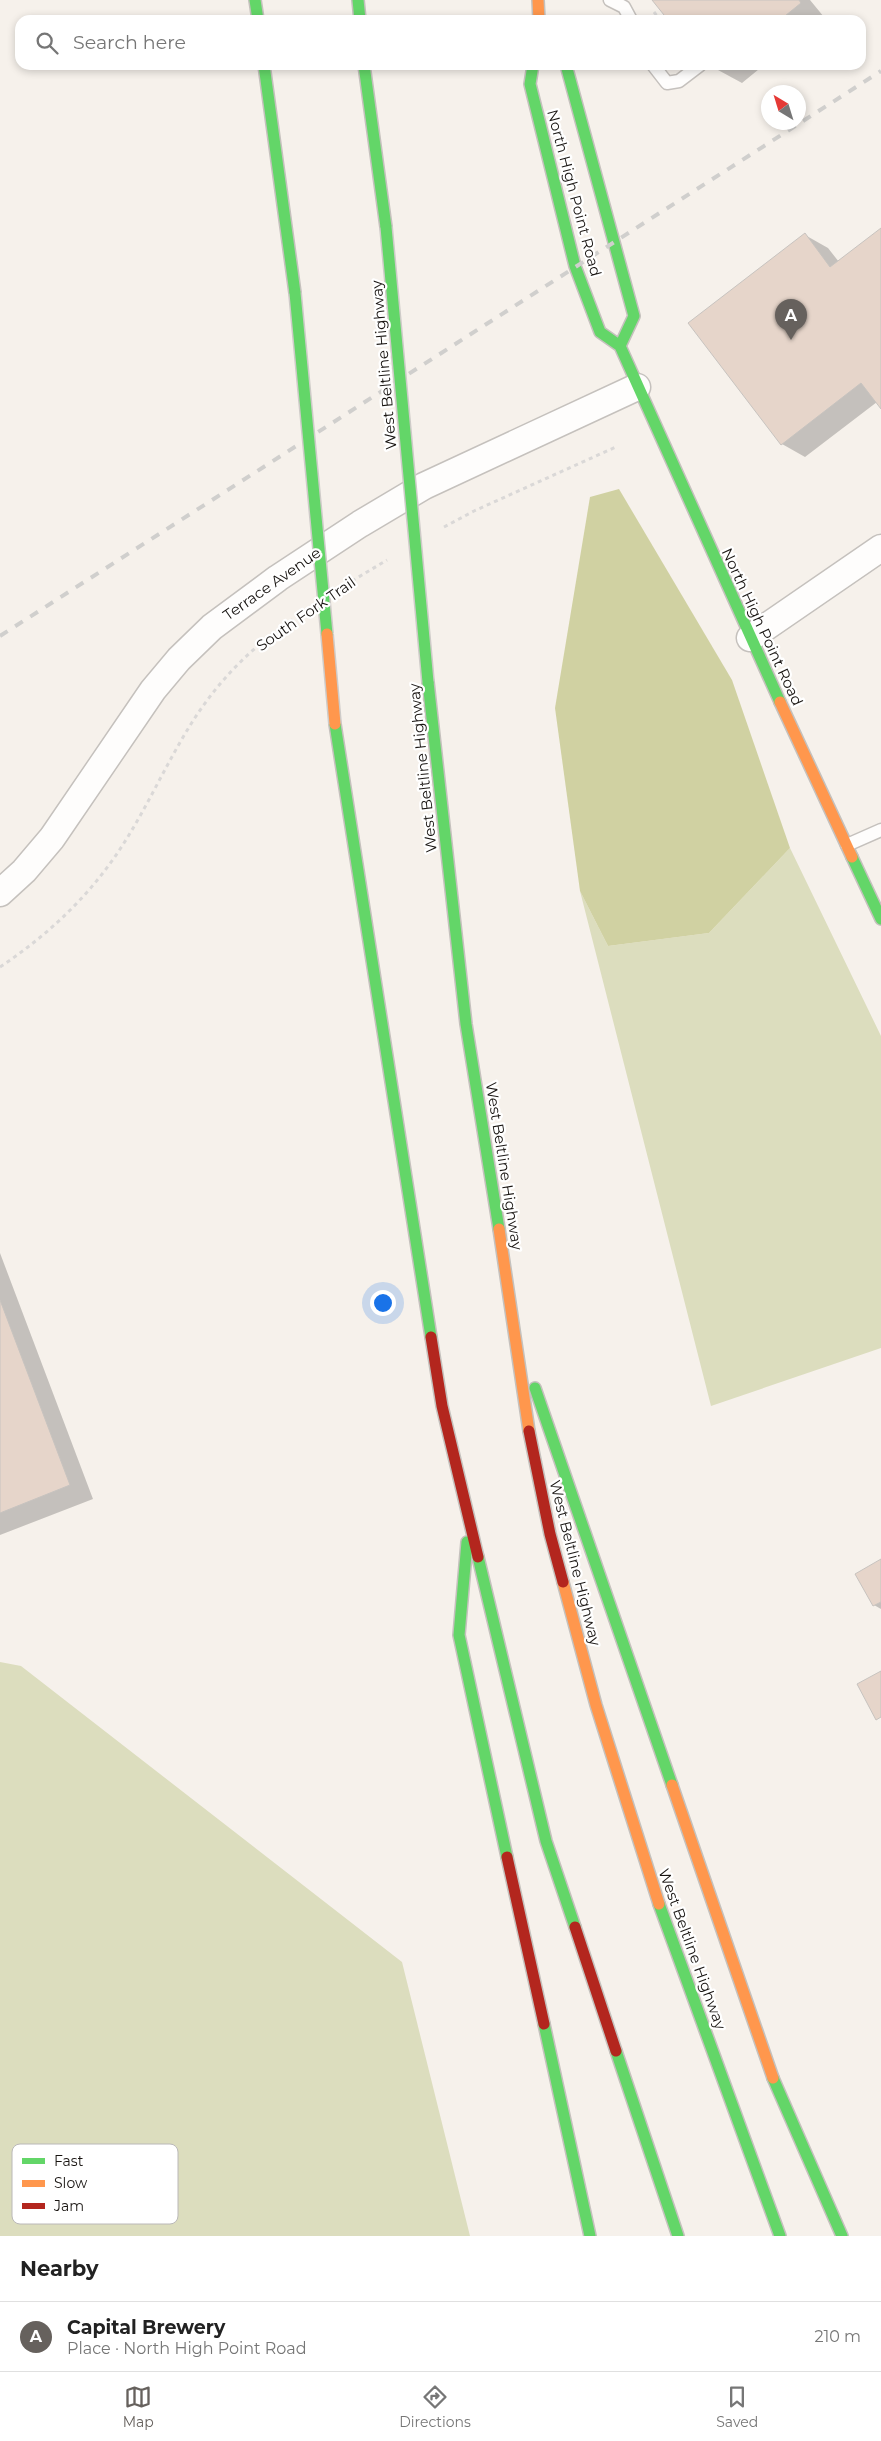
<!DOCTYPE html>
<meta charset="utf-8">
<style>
body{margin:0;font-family:Montserrat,sans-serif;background:#f6f6f6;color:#222}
.compass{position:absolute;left:761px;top:85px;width:45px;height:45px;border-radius:50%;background:#fff;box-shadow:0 2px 8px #0003;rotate:322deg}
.you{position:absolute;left:382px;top:1302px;width:18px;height:18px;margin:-12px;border:4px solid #fff;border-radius:50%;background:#1a73e8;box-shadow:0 0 0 8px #1a73e833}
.badge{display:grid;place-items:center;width:32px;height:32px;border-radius:50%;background:#66615d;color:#fff;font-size:16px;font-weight:700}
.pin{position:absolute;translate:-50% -41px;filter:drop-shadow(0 1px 2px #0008)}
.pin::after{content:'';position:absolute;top:26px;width:18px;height:15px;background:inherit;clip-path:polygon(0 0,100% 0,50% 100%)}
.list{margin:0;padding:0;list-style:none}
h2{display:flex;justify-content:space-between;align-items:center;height:65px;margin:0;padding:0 20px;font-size:21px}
h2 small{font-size:16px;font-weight:400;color:#767676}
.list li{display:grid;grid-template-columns:32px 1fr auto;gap:15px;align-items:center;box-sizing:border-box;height:70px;padding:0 20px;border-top:1px solid #e0e0e0}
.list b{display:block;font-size:19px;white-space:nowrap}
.list p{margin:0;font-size:16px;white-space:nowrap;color:#767676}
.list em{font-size:16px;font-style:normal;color:#767676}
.icon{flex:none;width:28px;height:28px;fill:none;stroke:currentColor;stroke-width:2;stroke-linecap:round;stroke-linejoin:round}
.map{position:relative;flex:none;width:881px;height:2236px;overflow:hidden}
.search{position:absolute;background:#fff;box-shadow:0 2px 8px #0003;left:15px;right:15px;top:15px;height:55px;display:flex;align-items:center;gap:12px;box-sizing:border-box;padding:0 18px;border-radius:15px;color:#767676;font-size:19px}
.sheet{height:135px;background:#fff}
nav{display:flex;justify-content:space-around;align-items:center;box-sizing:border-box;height:70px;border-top:1px solid #e0e0e0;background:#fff;font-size:14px;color:#767676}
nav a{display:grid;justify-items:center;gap:2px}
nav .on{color:#66615d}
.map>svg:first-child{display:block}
.green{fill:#dcddbe}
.forest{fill:#d0d1a2}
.shadow{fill:#0003}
.building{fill:#e6d5ca;stroke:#c7c3bf}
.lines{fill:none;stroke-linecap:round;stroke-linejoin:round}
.lane-casing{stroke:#c5c1bd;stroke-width:15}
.street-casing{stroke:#c5c1bd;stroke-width:29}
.fast-casing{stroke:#c5c1bd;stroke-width:14}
.slow-casing{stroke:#c5c1bd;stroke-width:14}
.jam-casing{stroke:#c5c1bd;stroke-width:14}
.path{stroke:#dad8d7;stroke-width:3;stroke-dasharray:4 4;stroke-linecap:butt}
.lane{stroke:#fefdfc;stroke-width:12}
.street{stroke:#fefdfc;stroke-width:26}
.fast{stroke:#63d668;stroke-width:11}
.slow{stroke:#ff974d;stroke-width:11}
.jam{stroke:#b3261e;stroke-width:11}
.rail{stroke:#d0cfcd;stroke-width:4;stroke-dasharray:9 9;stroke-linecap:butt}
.fast-bridge-casing{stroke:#cecbc8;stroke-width:14;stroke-linecap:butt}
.slow-bridge-casing{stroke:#cecbc8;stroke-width:14;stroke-linecap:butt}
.fast-bridge{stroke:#63d668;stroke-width:11}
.slow-bridge{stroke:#ff974d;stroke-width:11}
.labels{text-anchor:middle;stroke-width:4.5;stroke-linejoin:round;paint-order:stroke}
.street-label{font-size:15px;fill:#181411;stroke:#fff}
.key{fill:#fff;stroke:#bab8b8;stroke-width:1}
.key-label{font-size:14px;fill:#181411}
</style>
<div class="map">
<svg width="881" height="2236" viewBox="0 0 881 2236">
<rect width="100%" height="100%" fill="#f6f1eb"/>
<!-- green -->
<path class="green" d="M790,848L881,1036V1348L711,1406L580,891L608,946L709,933Z
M0,1662L21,1666L402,1962L470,2236H0Z"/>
<!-- forest -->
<path class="forest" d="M619,489L732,680L790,848L709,933L608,946L580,891L555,708L590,497Z"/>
<!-- shadow -->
<path class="shadow" d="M653,0H810L824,17L820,20H669Z
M715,65H764L742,83L718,70Z
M881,230V407L877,402L805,457L782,444L805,235L828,248L839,262Z
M0,1253L93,1499L0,1535Z
M881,1560V1609L874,1605Z"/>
<!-- building -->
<path class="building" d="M652,0H799L801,3L780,20H668Z
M881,228V409L861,383L781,445L688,323L805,233L830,267Z
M0,1300L70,1485L0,1513Z
M881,1559V1602L873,1606L855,1574Z
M881,1671V1717L876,1720L857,1684Z"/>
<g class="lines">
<!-- lane casing -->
<g class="lane-casing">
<path id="lane" d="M610,0L624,7L631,20
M653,65L667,83L679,81L700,65
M847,845L881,830"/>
</g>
<!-- street casing -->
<g class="street-casing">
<path id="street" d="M750,638L881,548
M0,893L24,871L52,838L153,690L179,659L212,627L278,578L360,524L424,486L637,387"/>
</g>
<!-- fast casing -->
<g class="fast-casing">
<path id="fast" d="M255,0L258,20
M358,0L360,20
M264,65L295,293
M364,65L386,227
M533,65L530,84L575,266L600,332L620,346L780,702
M566,65L634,316L620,346
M428,682L466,1024L499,1229
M335,724L431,1337
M852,857L881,919
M535,1388L672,1785
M467,1542L459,1635L507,1857
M478,1557L546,1841L575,1927
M659,1904L780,2236
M544,2024L590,2236
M616,2051L678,2236
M773,2078L842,2236"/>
</g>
<!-- slow casing -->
<g class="slow-casing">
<path id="slow" d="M538,0L539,20
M780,702L852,857
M499,1229L529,1431
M563,1582L596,1705L659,1904
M672,1785L773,2078"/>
</g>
<!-- jam casing -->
<g class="jam-casing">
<path id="jam" d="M431,1337L442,1406L478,1557
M529,1431L550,1534L563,1582
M507,1857L544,2024
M575,1927L616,2051"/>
</g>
<!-- path -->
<path class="path" d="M654,12L660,20
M444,527L474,511L618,446
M352,581L387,560
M0,967C45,937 83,902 114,858C144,815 164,767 191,724C217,682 253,645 294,619"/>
<!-- lane -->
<use href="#lane" class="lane"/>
<!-- street -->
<use href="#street" class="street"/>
<!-- fast -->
<use href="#fast" class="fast"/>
<!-- slow -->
<use href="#slow" class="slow"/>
<!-- jam -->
<use href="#jam" class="jam"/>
<!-- rail -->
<path class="rail" d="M0,636L881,71"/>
<!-- fast-bridge casing -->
<g class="fast-bridge-casing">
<path id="fast-bridge" d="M386,227L428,682
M295,293L327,634"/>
</g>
<!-- slow-bridge casing -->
<g class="slow-bridge-casing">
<path id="slow-bridge" d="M327,634L335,724"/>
</g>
<!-- fast-bridge -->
<use href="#fast-bridge" class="fast-bridge"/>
<!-- slow-bridge -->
<use href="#slow-bridge" class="slow-bridge"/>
</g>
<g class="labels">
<!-- street labels -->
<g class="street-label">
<text transform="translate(574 193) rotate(75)" y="5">North High Point Road</text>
<text transform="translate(384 365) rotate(-95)" y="5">West Beltline Highway</text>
<text transform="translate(272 584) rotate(-35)" y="5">Terrace Avenue</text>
<text transform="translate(306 614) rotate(-35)" y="5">South Fork Trail</text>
<text transform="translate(762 627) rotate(65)" y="5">North High Point Road</text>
<text transform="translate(423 768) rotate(-96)" y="5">West Beltline Highway</text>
<text transform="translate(504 1166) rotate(81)" y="5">West Beltline Highway</text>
<text transform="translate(575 1563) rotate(76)" y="5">West Beltline Highway</text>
<text transform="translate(692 1949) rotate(70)" y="5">West Beltline Highway</text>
</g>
</g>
<!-- legend -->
<rect x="12" y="2144" width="166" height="80" rx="8" class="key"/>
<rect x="22" y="2158" width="23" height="6" fill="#63d668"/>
<rect x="22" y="2180" width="23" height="7" fill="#ff974d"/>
<rect x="22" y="2203" width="23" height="6" fill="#b3261e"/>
<g class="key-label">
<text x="54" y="2166">Fast</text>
<text x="54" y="2188">Slow</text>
<text x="54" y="2211">Jam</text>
</g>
</svg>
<svg class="compass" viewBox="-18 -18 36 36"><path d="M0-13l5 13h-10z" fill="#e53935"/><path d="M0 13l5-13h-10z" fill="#767676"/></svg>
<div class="you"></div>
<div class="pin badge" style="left:791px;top:340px">A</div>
<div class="search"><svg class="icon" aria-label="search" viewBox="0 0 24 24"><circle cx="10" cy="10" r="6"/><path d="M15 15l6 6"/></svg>Search here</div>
</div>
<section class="sheet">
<h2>Nearby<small></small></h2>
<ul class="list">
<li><span class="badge">A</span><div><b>Capital Brewery</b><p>Place · North High Point Road</p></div><em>210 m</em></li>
</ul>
</section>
<nav>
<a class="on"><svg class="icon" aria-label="map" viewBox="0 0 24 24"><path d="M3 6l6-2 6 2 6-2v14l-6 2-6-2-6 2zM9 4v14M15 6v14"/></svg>Map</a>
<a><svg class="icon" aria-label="directions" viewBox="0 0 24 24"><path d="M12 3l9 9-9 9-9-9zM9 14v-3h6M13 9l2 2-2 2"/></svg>Directions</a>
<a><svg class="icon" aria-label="saved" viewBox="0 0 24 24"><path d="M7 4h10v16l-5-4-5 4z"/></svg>Saved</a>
</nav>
